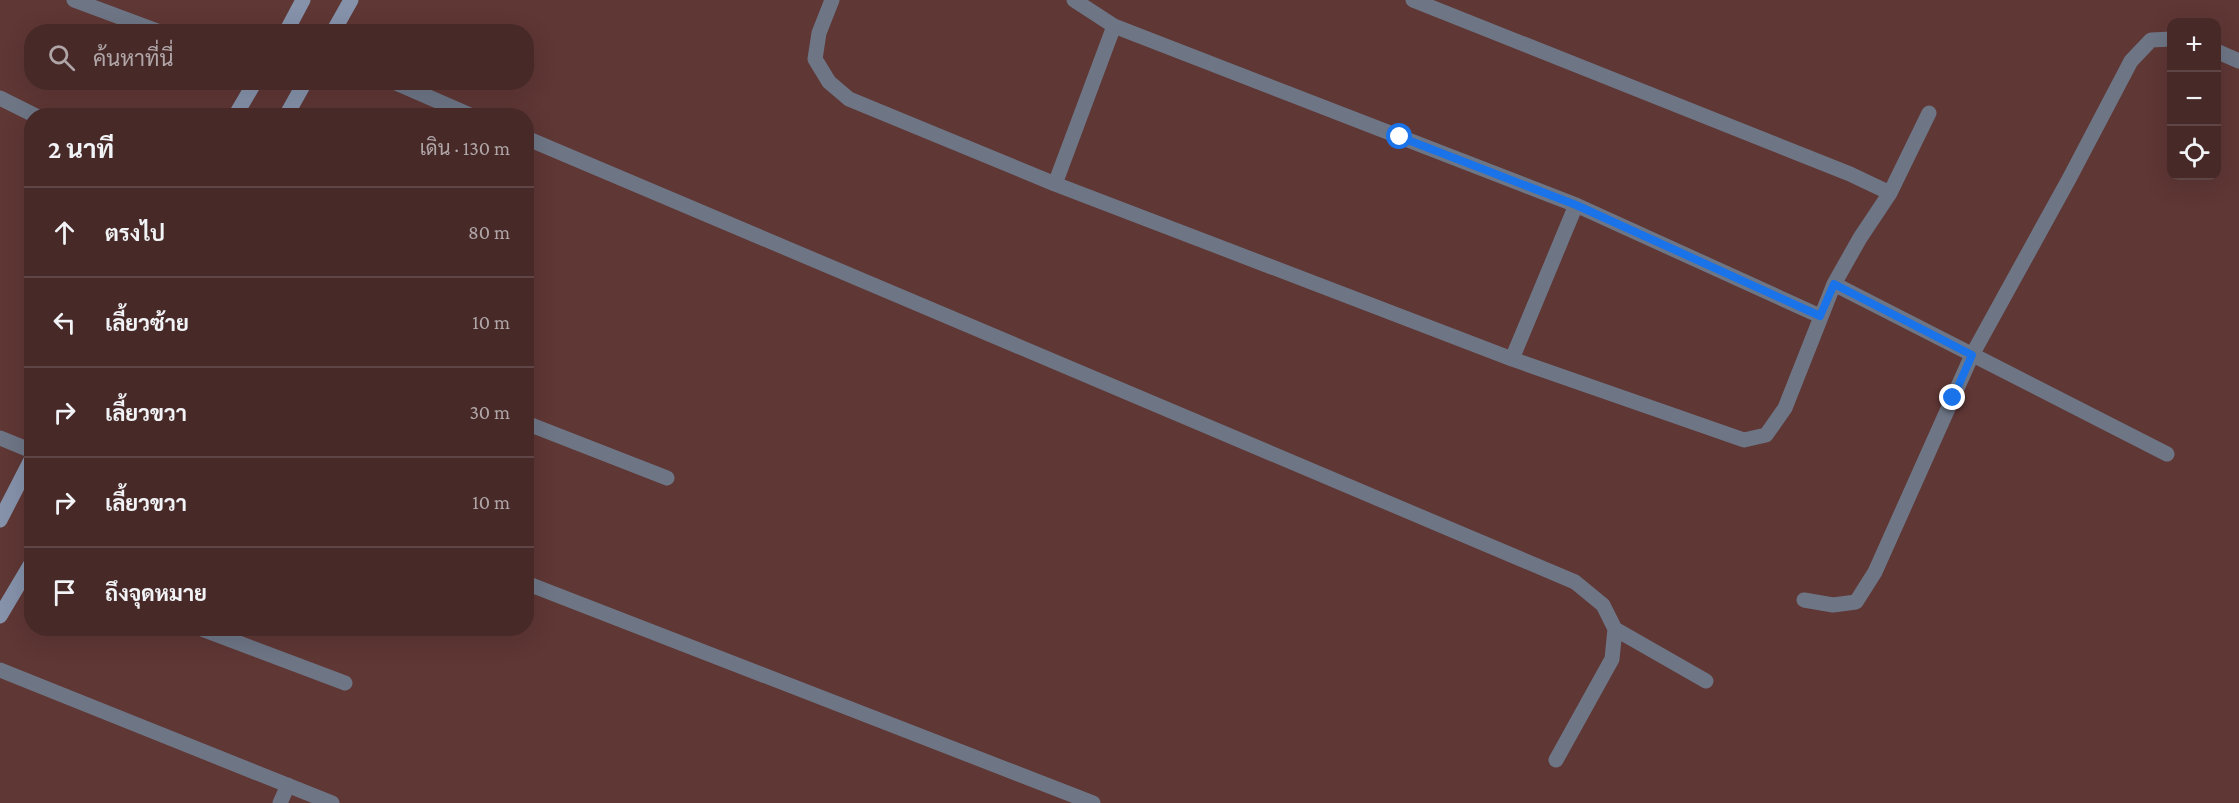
<!DOCTYPE html>
<html lang="th">
<meta charset="utf-8">
<style>
body{margin:0;font-family:"Crimson Pro",Sarabun,serif;background:#513534;color:#f1f3f6}
.controls{position:absolute;right:18px;top:18px;display:grid;overflow:hidden;border-radius:12px;box-shadow:0 6px 24px #0002}
.controls button{width:54px;height:54px;display:grid;place-items:center;padding:0;border:0;border-bottom:2px solid #5f4545;background:#472928;color:#f1f3f6;font:30px sans-serif}
.stop{position:absolute;width:18px;height:18px;margin:-14px;border:4px solid #1a73e8;border-radius:50%;background:#fff}
.stop.end{background:#1a73e8;border-color:#fff;box-shadow:0 2px 6px #0008}
.list{margin:0;padding:0;list-style:none}
h2{display:flex;justify-content:space-between;align-items:center;height:78px;margin:0;padding:0 24px;font-size:26px}
h2 small{font-size:20px;font-weight:400;color:#b0a6a8}
.list li{display:grid;grid-template-columns:39px 1fr auto;gap:18px;align-items:center;box-sizing:border-box;height:90px;padding:0 24px;border-top:2px solid #5f4545}
.list b{display:block;font-size:22px;white-space:nowrap}
.list em{font-size:20px;font-style:normal;color:#b0a6a8}
.icon{flex:none;width:33px;height:33px;fill:none;stroke:currentColor;stroke-width:2;stroke-linecap:round;stroke-linejoin:round}
.map{position:relative;flex:none;width:2239px;height:803px;overflow:hidden}
.search{position:absolute;background:#472928;box-shadow:0 6px 24px #0002;left:24px;top:24px;width:510px;height:66px;display:flex;align-items:center;gap:15px;box-sizing:border-box;padding:0 21px;border-radius:24px;color:#b0a6a8;font-size:22px}
.panel{position:absolute;background:#472928;box-shadow:0 6px 24px #0002;left:24px;top:108px;width:510px;height:528px;border-radius:24px}
.map>svg:first-child{display:block}
.lines{fill:none;stroke-linecap:round;stroke-linejoin:round}
.service{stroke:#6e7686;stroke-width:15}
.minor{stroke:#6e7686;stroke-width:15}
.secondary{stroke:#8592aa;stroke-width:15}
.route{stroke:#1a73e8;stroke-width:8}
</style>
<div class="map">
<svg width="2239" height="803" viewBox="0 0 2239 803">
<rect width="100%" height="100%" fill="#5f3735"/>
<g class="lines">
<!-- service -->
<path class="service" d="M74,0L160,32
M832,0L819,33L815,59L829,82L849,99L1055,184L1512,359L1744,440L1766,435L1785,408L1834,284L1860,238L1890,193L1850,174L1413,0
M1074,0L1114,26L1576,205L1820,316
M2216,51L2239,61
M394,82L472,116
M0,98L36,116
M526,138L1575,582L1603,605L1615,629L1612,659L1556,760
M1055,184L1114,26
M1890,193L1929,113
M1834,284L2167,454
M1512,359L1576,205
M526,423L667,478
M1804,600L1833,605L1856,602L1875,572L1972,355L2069,179L2131,61L2151,40L2172,39
M199,628L345,683
M1615,629L1706,681"/>
<!-- minor -->
<path class="minor" d="M0,438L32,451
M526,583L1093,803
M0,670L332,803
M280,803L288,785"/>
<!-- secondary -->
<path class="secondary" d="M286,32L303,0
M333,32L351,0
M235,116L255,82
M286,116L305,82
M0,520L32,458
M0,616L32,562"/>
</g>
<g class="lines">
<!-- route -->
<path class="route" d="M1400,137L1576,205L1820,316L1834,284L1972,355L1953,398"/>
</g>
</svg>
<div class="controls">
<button>+</button>
<button>−</button>
<button><svg class="icon" aria-label="locate" viewBox="0 0 24 24"><circle cx="12" cy="12" r="6"/><path d="M12 2v4M12 18v4M2 12h4M18 12h4"/></svg></button>
</div>
<div class="stop" style="left:1400px;top:137px"></div>
<div class="stop end" style="left:1953px;top:398px"></div>
<div class="search"><svg class="icon" aria-label="search" viewBox="0 0 24 24"><circle cx="10" cy="10" r="6"/><path d="M15 15l6 6"/></svg>ค้นหาที่นี่</div>
<section class="panel">
<h2>2 นาที<small>เดิน · 130 m</small></h2>
<ul class="list">
<li><svg class="icon" aria-label="ahead" viewBox="0 0 24 24"><path d="M12 20V5M6 11l6-6 6 6"/></svg><div><b>ตรงไป</b></div><em>80 m</em></li>
<li><svg class="icon" aria-label="left" viewBox="0 0 24 24"><path d="M17 20v-9H6M10 6l-5 5 5 5"/></svg><div><b>เลี้ยวซ้าย</b></div><em>10 m</em></li>
<li><svg class="icon" aria-label="right" viewBox="0 0 24 24"><path d="M7 20v-9h11M14 6l5 5-5 5"/></svg><div><b>เลี้ยวขวา</b></div><em>30 m</em></li>
<li><svg class="icon" aria-label="right" viewBox="0 0 24 24"><path d="M7 20v-9h11M14 6l5 5-5 5"/></svg><div><b>เลี้ยวขวา</b></div><em>10 m</em></li>
<li><svg class="icon" aria-label="arrive" viewBox="0 0 24 24"><path d="M6 21V4h12l-3 4 3 4H6"/></svg><div><b>ถึงจุดหมาย</b></div></li>
</ul>
</section>
</div>
